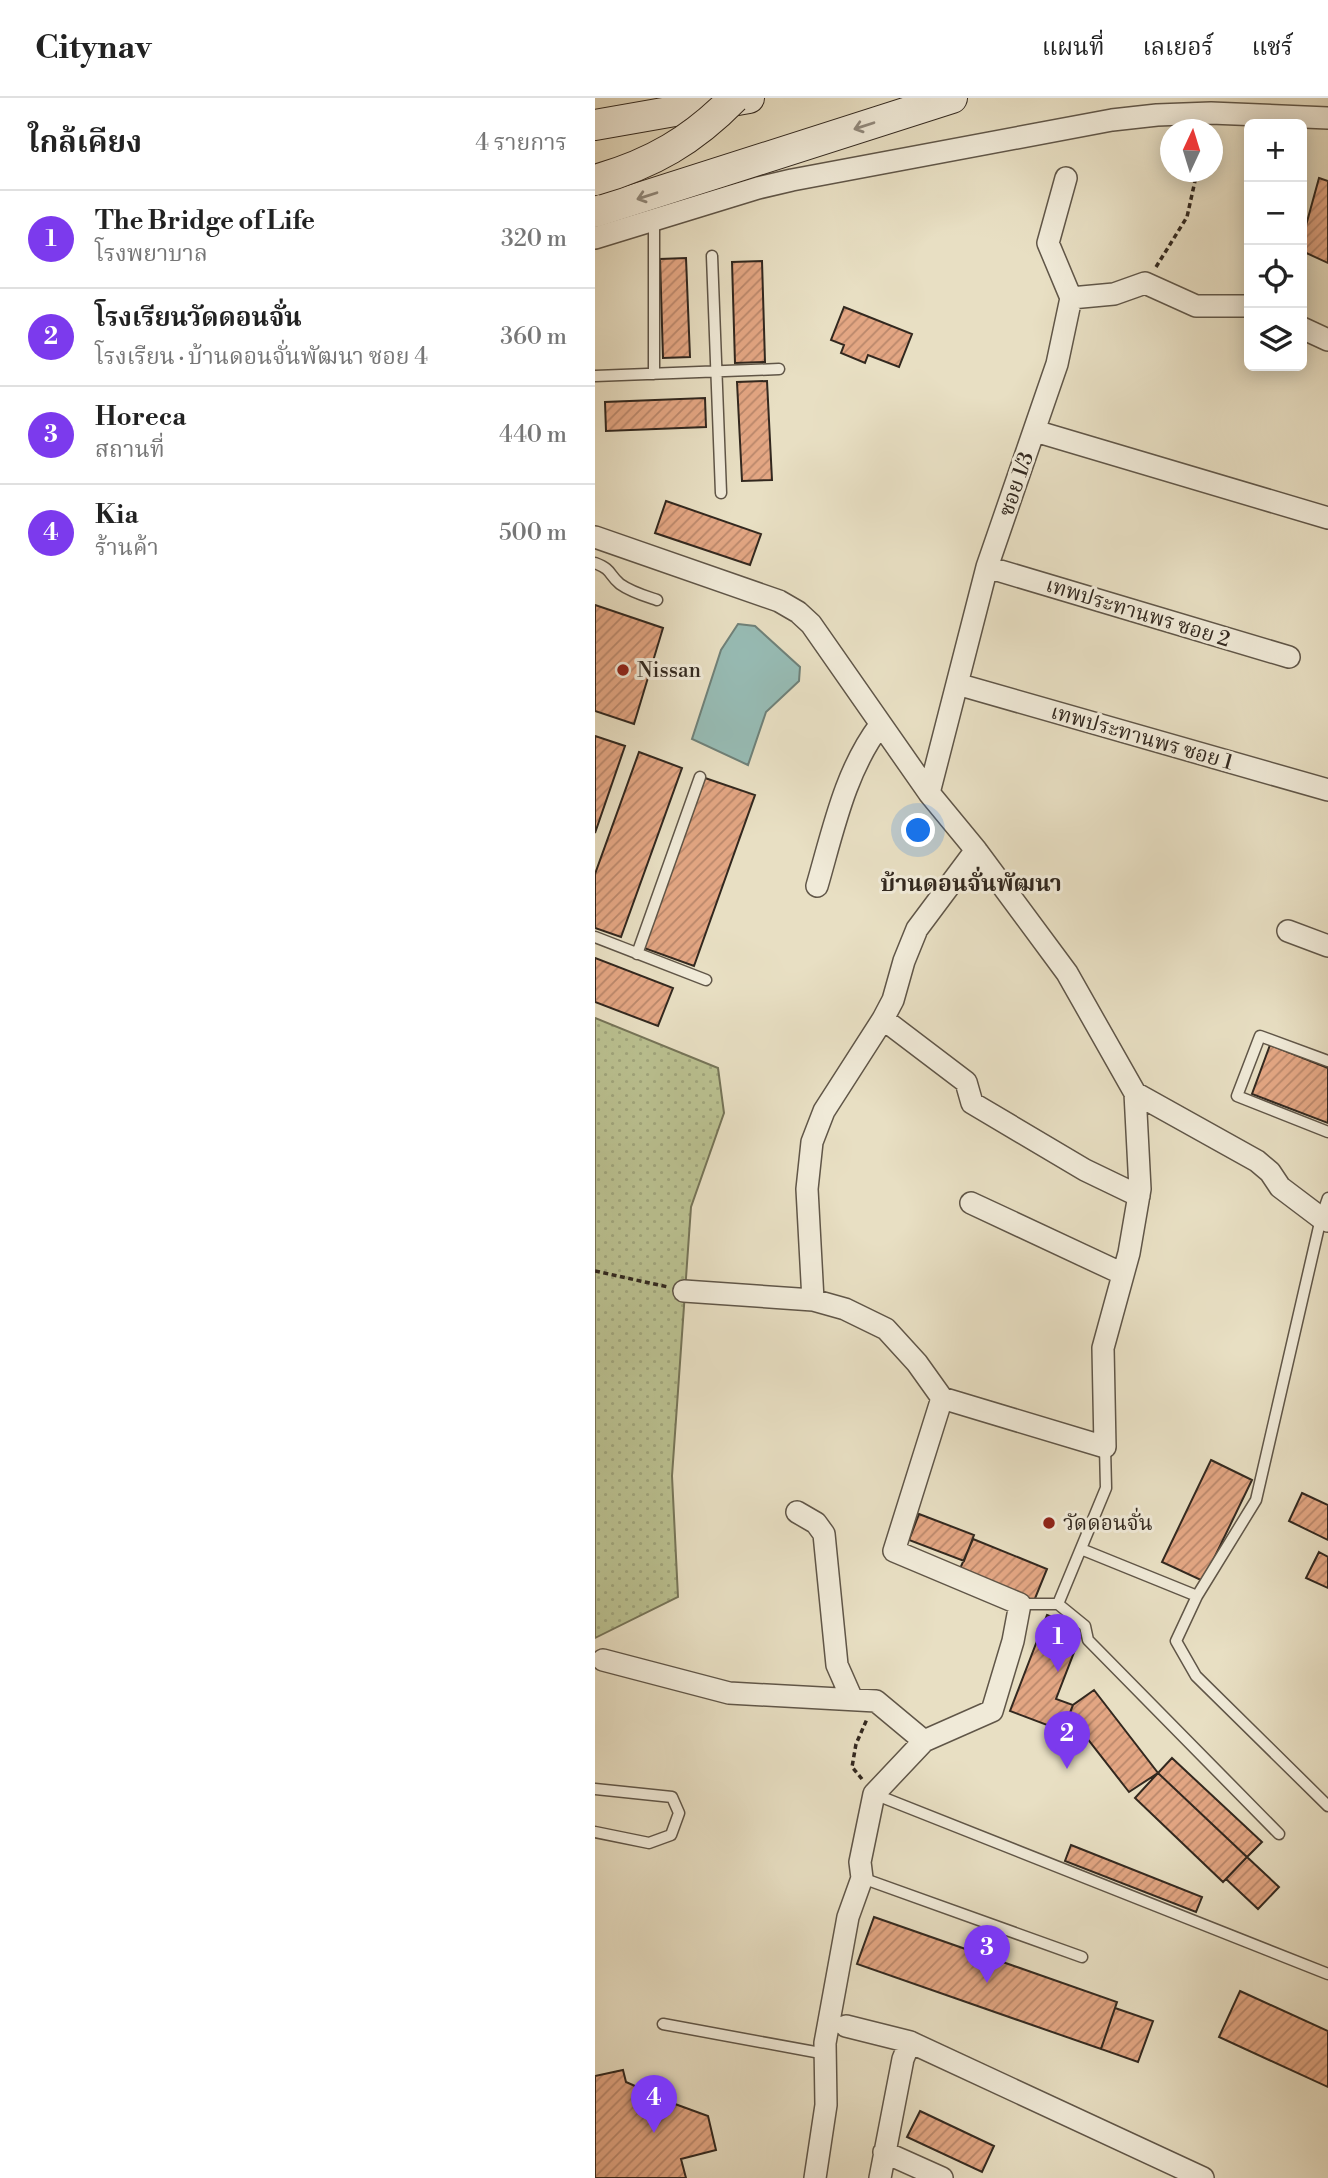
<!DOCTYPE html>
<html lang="th">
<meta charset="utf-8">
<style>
body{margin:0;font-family:"Libre Bodoni","Noto Serif Thai",serif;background:#f6f6f6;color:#222}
.controls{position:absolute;right:21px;top:21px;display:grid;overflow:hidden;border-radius:10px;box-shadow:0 4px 18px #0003}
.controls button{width:63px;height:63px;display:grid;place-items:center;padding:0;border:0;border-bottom:2px solid #e0e0e0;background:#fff;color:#222;font:35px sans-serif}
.compass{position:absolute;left:565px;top:21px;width:63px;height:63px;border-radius:50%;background:#fff;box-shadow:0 4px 18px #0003;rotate:4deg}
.you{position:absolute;left:324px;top:733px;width:24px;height:24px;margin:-18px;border:5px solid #fff;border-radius:50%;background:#1a73e8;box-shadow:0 0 0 10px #1a73e833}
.badge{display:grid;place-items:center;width:46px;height:46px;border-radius:50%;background:#7c3aed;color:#fff;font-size:23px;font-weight:700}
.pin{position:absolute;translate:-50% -58px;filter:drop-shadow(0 2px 4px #0008)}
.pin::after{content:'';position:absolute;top:37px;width:24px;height:21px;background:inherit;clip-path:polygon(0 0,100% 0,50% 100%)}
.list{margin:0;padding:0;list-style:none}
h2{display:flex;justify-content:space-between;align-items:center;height:91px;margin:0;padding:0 28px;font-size:30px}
h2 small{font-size:23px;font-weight:400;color:#767676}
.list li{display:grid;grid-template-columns:46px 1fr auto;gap:21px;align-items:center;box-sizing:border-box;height:98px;padding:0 28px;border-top:2px solid #e0e0e0}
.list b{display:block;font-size:26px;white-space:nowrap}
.list p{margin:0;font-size:23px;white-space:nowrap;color:#767676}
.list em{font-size:23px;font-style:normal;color:#767676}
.icon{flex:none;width:38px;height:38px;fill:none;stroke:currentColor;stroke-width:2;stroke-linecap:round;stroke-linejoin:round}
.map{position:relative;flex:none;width:733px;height:2080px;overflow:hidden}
header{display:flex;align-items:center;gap:42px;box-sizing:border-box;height:98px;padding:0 35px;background:#fff;border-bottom:2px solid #e0e0e0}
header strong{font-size:33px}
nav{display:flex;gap:38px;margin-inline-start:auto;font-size:24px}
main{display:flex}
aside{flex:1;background:#fff}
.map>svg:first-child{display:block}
.grass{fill:url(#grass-dots);stroke:#767458;stroke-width:2}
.water{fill:#97bcb5;stroke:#6f8179;stroke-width:2}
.building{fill:url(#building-hatch);stroke:#32281f;stroke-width:2}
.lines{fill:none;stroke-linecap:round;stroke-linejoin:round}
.lane-casing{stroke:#605648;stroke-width:13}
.street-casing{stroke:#605648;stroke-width:24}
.secondary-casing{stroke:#32281f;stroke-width:32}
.path{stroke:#32281f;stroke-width:3.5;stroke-dasharray:5 3.5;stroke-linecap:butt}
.lane{stroke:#f0ead8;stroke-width:10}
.street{stroke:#f0ead8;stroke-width:21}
.secondary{stroke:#f0ead8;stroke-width:30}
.secondary-bridge-casing{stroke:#32281f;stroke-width:32;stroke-linecap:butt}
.secondary-bridge{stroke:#f0ead8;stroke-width:30}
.oneway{stroke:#91897c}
.poi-dot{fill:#8f2418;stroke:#f0ead8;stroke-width:2.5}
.labels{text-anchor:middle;stroke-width:6;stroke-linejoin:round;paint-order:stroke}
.street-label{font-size:21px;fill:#32281f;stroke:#f0ead8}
.poi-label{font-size:21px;fill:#32281f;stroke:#f0ead8;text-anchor:start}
.neighbourhood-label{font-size:23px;font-weight:bold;fill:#32281f;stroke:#f0ead8}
</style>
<header>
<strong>Citynav</strong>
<nav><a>แผนที่</a><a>เลเยอร์</a><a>แชร์</a></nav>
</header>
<main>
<aside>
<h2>ใกล้เคียง<small>4 รายการ</small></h2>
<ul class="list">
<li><span class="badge">1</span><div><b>The Bridge of Life</b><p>โรงพยาบาล</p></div><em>320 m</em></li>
<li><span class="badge">2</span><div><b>โรงเรียนวัดดอนจั่น</b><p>โรงเรียน · บ้านดอนจั่นพัฒนา ซอย 4</p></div><em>360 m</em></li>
<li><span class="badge">3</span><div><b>Horeca</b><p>สถานที่</p></div><em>440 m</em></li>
<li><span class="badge">4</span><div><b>Kia</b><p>ร้านค้า</p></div><em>500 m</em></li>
</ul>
</aside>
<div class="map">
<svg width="733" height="2080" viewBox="0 0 733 2080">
<defs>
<pattern id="grass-dots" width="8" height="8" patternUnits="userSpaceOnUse" patternTransform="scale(1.75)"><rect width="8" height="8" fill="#bac090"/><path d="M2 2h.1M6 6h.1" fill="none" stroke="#a0a57c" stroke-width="1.8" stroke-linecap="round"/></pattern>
<pattern id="building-hatch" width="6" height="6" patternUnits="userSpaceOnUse" patternTransform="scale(1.75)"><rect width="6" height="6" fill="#e3a683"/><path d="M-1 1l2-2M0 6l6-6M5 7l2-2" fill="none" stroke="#b9876b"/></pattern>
</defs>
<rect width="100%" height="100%" fill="#e8dfc3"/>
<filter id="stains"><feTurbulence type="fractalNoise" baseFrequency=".00286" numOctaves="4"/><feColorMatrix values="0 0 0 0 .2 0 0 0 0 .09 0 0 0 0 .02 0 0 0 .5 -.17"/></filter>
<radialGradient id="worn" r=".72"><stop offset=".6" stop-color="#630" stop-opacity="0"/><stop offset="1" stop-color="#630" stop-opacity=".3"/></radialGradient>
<!-- grass -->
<path class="grass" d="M0,920L123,970L129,1015L96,1109L77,1378L83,1499L0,1540Z"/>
<!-- water -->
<path class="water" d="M143,526L160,528L205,569L204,583L171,614L153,667L97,641L126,552Z"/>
<!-- building -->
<path class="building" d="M724,80L733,83V165L707,153V142Z
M91,160L95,259L68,260L65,161Z
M167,163L170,264L140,265L137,164Z
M249,209L317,236L304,269L273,257L270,265L246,255L249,247L236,242Z
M172,283L177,382L147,383L142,284Z
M110,300L111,329L11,333L10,304Z
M71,403L166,436L155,467L60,435Z
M0,507L68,530L39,626L0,613Z
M0,638L30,648L0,735Z
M44,654L87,670L26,839L0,830V776Z
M110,680L160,697L99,868L49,850Z
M0,860L78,890L63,928L0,904Z
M675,947L733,970V1025L657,996Z
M616,1362L657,1382L608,1483L567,1464Z
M707,1395L733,1407V1442L694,1423Z
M324,1416L379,1437L369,1463L314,1442Z
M378,1441L452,1471L439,1503L364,1473Z
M724,1454L733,1459V1490L711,1480Z
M452,1517L488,1531L461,1601L478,1607L468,1633L415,1613Z
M499,1592L563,1675L534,1694L474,1617L478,1607Z
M577,1660L667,1744L652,1759L563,1675Z
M563,1675L652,1759L628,1784L540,1700Z
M476,1747L607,1799L601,1814L470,1763Z
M652,1759L684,1789L663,1811L631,1781Z
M279,1819L522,1904L506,1951L262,1866Z
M645,1893L733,1933V1989L624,1939Z
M520,1910L558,1923L543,1964L506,1951Z
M28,1972L31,1984L80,2006L113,2018L121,2052L86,2061L91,2080H0V1978Z
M325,2013L399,2048L387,2074L312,2039Z"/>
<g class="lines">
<!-- lane casing -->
<g class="lane-casing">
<path id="lane" d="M59,122V276
M117,158L126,395
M0,278L184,271
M0,465C18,472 13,476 25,486C36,494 50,498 62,502
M0,839L111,882
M42,856L105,679
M733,963L665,938L642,998L733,1034
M733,1100L726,1120L661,1402L602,1498L581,1543L601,1578L733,1708
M510,1349L511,1390L463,1506L490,1528L493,1542L684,1736
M486,1451L602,1498
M425,1506H463
M0,1691L77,1699L84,1715L76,1737L54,1745L0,1734
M279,1696L733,1876
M267,1780L487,1859
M68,1926L231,1956"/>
</g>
<!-- street casing -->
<g class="street-casing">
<path id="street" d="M0,140L163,90L197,82L517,22L562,17L616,15L733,20
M476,200L519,196L550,185L601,208H654
M707,230L733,242
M440,333L733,420
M0,439L184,503L203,514L216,526L334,695L381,752L472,875L540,995L545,1091L534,1155L508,1250L510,1349L347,1300
M392,469L694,559
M362,586L733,692
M334,695L392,469L462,266L476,200L453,145L471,80
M222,788C238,733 250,673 285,627
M693,833L733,848
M288,921L371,984L377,1005L490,1072L544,1098
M540,995L662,1063L675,1074L685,1089L726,1120L733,1123
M376,1105L528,1176
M89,1193L218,1202L250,1211L291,1231L322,1265L347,1300
M218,1202L212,1091L217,1044L229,1013L288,921L298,902L309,863L322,831L381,752
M202,1414L221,1425L229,1436L242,1567L257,1601
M8,1562L134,1595L281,1603L329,1643
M251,1928L315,1944
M289,2054L347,2080
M220,2080L231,2007L230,1945L253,1819L267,1780L265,1764L279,1696L329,1643L397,1613L418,1543L425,1506L299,1453L347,1300
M285,2080L308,1961L315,1944L608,2080"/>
</g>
<!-- secondary casing -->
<g class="secondary-casing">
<path id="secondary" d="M0,27L154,0
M0,114L357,0"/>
</g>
<!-- path -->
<path class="path" d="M561,169L592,119L602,74
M0,1173L73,1189
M267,1681L257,1669L261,1646L272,1621"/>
<!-- lane -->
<use href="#lane" class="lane"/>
<!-- street -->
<use href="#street" class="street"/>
<!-- secondary -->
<use href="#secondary" class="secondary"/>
<!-- secondary-bridge casing -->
<g class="secondary-bridge-casing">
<path id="secondary-bridge" d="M0,82C57,66 98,42 139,0"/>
</g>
<!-- secondary-bridge -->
<use href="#secondary-bridge" class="secondary-bridge"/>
</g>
<!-- one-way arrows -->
<defs><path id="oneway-shaft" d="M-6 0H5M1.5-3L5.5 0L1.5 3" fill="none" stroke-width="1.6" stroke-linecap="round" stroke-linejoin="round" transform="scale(1.75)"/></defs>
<g class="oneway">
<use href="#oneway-shaft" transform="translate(269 28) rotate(162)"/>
<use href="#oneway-shaft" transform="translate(52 98) rotate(162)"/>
</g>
<!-- markers -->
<g class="poi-dot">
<circle cx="28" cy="572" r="7"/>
<circle cx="454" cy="1425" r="7"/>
</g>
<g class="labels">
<!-- street labels -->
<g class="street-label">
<text transform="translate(421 386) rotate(-71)" y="7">ซอย 1/3</text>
<text transform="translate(543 514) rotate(17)" y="7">เทพประทานพร ซอย 2</text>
<text transform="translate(547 639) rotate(16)" y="7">เทพประทานพร ซอย 1</text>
</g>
<!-- poi labels -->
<g class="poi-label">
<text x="42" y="579">Nissan</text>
<text x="468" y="1432">วัดดอนจั่น</text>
</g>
<!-- neighbourhood labels -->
<g class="neighbourhood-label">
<text x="376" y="793">บ้านดอนจั่นพัฒนา</text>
</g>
</g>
<rect width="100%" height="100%" filter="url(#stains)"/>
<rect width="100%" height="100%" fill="url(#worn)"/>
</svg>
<div class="controls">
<button>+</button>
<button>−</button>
<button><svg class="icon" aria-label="locate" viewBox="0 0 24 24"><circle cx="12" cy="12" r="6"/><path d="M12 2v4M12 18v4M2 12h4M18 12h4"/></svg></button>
<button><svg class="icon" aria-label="layers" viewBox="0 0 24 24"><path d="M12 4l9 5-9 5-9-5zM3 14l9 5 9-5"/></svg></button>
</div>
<svg class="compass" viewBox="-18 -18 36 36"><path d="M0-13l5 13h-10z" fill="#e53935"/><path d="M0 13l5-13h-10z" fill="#767676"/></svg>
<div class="you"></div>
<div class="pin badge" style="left:463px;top:1574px">1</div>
<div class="pin badge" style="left:472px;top:1671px">2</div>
<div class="pin badge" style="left:392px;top:1885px">3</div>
<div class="pin badge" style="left:59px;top:2035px">4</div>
</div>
</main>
